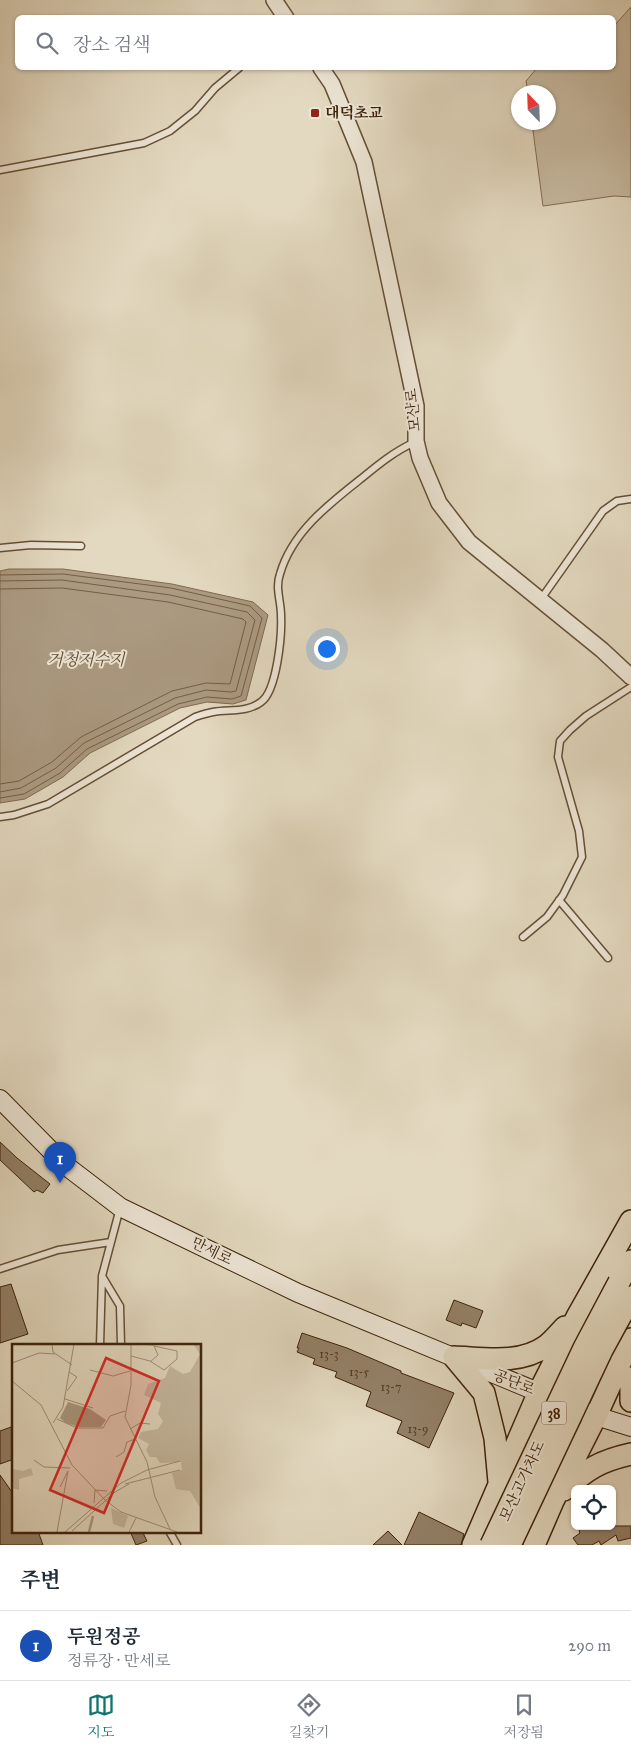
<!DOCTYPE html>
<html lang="ko">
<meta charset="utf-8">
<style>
body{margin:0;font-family:"IM FELL Great Primer","Noto Serif KR",serif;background:#f6f6f7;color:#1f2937}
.controls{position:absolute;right:15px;bottom:15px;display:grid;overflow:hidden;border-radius:8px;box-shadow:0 1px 4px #0004}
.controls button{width:45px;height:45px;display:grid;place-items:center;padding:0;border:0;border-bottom:1px solid #e0e1e3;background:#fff;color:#1f2937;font:25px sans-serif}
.compass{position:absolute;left:511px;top:85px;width:45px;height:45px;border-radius:50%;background:#fff;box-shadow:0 1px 4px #0004;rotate:337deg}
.you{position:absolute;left:326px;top:648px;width:18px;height:18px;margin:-12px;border:4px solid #fff;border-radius:50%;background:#1a73e8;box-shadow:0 0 0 8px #1a73e833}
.badge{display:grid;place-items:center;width:32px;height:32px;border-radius:50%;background:#0f766e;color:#fff;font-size:16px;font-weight:700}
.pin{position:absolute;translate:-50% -41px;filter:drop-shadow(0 1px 2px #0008)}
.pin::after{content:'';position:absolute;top:26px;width:18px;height:15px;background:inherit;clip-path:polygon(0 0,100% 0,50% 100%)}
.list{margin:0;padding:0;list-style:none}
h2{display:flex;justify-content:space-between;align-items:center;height:65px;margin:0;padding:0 20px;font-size:21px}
h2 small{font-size:16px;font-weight:400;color:#747a83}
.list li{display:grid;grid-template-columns:32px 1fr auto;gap:15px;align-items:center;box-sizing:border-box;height:70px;padding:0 20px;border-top:1px solid #e0e1e3}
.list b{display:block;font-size:19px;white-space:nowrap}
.list p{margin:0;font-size:16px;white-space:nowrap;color:#747a83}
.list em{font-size:16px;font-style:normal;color:#747a83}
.icon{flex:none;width:28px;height:28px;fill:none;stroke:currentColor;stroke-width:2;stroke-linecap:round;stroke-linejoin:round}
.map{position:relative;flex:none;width:631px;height:1545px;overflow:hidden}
.search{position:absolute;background:#fff;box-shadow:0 1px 4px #0004;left:15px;right:15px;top:15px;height:55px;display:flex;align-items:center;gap:12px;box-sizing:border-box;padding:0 18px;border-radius:8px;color:#747a83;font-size:19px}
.sheet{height:135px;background:#fff}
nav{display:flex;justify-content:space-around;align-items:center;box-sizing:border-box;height:70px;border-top:1px solid #e0e1e3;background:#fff;font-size:14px;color:#747a83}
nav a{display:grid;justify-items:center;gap:2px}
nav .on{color:#0f766e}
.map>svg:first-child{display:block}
.green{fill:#c7baa1;stroke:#826e54}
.water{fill:#ab9a81;stroke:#7f6a51}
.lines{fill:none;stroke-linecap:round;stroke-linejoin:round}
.shore{stroke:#745e44;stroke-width:1}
.building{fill:#938168;stroke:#3d2108}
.service-casing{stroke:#664f36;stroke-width:9}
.tertiary-casing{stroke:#664f36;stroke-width:18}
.secondary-casing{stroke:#3d2108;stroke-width:20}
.trunk-casing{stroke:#3d2108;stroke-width:24}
.service{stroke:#ede6d6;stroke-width:6}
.tertiary{stroke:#ede6d6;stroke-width:15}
.secondary{stroke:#ede6d6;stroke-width:18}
.trunk{stroke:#e3d9c0;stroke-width:21}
.trunk-bridge-casing{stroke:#3d2108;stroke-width:24;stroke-linecap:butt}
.trunk-bridge{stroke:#e3d9c0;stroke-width:21}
.poi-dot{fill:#8f2418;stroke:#ede6d6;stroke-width:2}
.labels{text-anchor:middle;stroke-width:4;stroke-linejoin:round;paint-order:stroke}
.number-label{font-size:12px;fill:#523920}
.shield{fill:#ede6d6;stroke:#725c46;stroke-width:1}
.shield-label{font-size:14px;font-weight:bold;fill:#3d2108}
.poi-label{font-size:15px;font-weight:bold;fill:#3d2108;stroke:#ede6d6;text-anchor:start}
.street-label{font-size:15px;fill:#3d2108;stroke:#ede6d6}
.water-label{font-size:16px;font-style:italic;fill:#644b32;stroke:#ede6d6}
.inset-river{fill:none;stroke:#ab9a81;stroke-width:2.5}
.inset-road{fill:none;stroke:#a18f76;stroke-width:1}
.view{fill:#d62828;fill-opacity:0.15;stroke:#d62828;stroke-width:2.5}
.inset-edge{fill:none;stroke:#3d2108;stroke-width:2.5}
</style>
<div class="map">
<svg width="631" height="1545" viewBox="0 0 631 1545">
<rect width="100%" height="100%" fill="#e3d9c0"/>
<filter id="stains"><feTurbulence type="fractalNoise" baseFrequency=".004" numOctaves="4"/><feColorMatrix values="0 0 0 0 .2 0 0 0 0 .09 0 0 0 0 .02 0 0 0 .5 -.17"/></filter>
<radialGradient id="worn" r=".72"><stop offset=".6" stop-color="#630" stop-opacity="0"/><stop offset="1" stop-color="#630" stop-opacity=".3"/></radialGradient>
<!-- green -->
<path class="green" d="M631,7V197L614,196L543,206L532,123L548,122V92H528L526,81L537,68H614V26Z"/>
<!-- water -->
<path class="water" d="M9,569H63L172,584L253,602L268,615L246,700L233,704L207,702L180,708L90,753L63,777L25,799L0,803V571Z"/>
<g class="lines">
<!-- shore -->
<path class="shore" d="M0,575L63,574L171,588L250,606L262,618L241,696L232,699L207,697L178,704L87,749L60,773L24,794L0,798
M0,581L62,580L170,595L247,612L255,620L236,691L231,692L206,690L175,698L84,743L56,768L21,788L0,792
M0,589L62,588L168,602L243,619L246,622L230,684L206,683L172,691L81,737L52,762L19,781L0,784"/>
</g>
<!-- building -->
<path class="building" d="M0,1142L17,1158L50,1184L43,1193L37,1190L34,1192L0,1160Z
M11,1284L28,1334L0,1343V1287Z
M454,1300L483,1311L476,1328L462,1323L461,1326L446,1320Z
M302,1333L347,1348L401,1371V1373L454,1393L429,1448L397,1433L402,1421L366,1406L371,1392L335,1377L337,1372L313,1364L315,1359L297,1352L299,1348H297Z
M14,1426V1459L0,1464V1431Z
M0,1475L14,1495V1531H38L43,1545H0Z
M419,1512L464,1534L461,1545H404Z
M585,1526H631V1538L618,1541L616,1535L601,1545L599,1541L592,1545H578L573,1538L580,1533L579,1530Z
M130,1531H142L147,1541L136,1545Z
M388,1531L402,1545H373Z"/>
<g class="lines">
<!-- service casing -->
<g class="service-casing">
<path id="service" d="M0,170L144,143L170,131L195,111L215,88L239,68
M0,548L31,545L81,546
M541,599L603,511L617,501L631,499
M0,817L14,815L48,804L195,717C201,715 207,713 213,712C230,709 246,713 261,702C277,691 282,635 281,615C281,601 275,588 280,574C292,532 329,504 362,478C379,464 395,451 415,442
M559,900L608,958
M523,937L547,917L563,895L582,857L579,831L558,757L560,741L570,730L586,716L631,687
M0,1269L58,1250L111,1242
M102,1276L120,1306L121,1345
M100,1345L102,1276L120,1208
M169,1531L177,1545"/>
</g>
<!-- tertiary casing -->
<g class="tertiary-casing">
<path id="tertiary" d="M274,0L286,18
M321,68L332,84L364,162L416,406V441L420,458L439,503L469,542L602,650L631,677"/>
</g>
<!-- secondary casing -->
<g class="secondary-casing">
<path id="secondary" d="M0,1099L65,1165L120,1207L298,1293L596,1416L631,1427"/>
</g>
<!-- trunk casing -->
<g class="trunk-casing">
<path id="trunk" d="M619,1282L631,1261
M454,1357L484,1393L495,1438L499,1482
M454,1357C483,1358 520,1365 546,1346C553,1341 559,1333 565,1327
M631,1378V1401
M564,1490C587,1469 600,1461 631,1454
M473,1545L539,1392L577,1317L631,1221
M534,1545L553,1501L596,1416L631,1339"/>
</g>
<!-- service -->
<use href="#service" class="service"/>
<!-- tertiary -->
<use href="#tertiary" class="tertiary"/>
<!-- secondary -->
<use href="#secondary" class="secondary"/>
<!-- trunk -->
<use href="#trunk" class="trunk"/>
<!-- trunk-bridge casing -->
<g class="trunk-bridge-casing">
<path id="trunk-bridge" d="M491,1545L584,1348L619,1282
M510,1545L602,1350L631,1297"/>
</g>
<!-- trunk-bridge -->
<use href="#trunk-bridge" class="trunk-bridge"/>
</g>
<!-- markers -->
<rect class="poi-dot" x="310" y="108" width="10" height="10" rx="2.5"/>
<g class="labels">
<!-- number labels -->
<g class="number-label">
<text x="329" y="1358">13-3</text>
<text x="359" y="1376">13-5</text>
<text x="391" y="1391">13-7</text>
<text x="418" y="1433">13-9</text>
</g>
<!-- shield labels -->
<rect class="shield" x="541.5" y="1401.5" width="25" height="23" rx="4"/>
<g class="shield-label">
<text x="554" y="1418">38</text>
</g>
<!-- poi labels -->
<g class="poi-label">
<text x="325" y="118">대덕초교</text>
</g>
<!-- street labels -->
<g class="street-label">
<text transform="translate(413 410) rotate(-96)" y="5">모산로</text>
<text transform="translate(212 1251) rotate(26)" y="5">만세로</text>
<text transform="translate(514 1382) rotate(22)" y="5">공단로</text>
<text transform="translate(522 1481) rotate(-65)" y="5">모산고가차도</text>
</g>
<!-- water labels -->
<g class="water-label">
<text x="86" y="665">거청저수지</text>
</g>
</g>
<!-- overview -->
<g transform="translate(12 1344)">
<rect width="189" height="189" fill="#e3d9c0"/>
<path d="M181,0H189V165L178,147L164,145L160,129L170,126L169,118L148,119L144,113H138L134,106L137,100L126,94L129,88L146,85L151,77L146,70L149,59L132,51L136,40L153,34L158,22L171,30L178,28L188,10ZM19,124L21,131L7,135V146L0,144V125L11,127ZM99,164L116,172L112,184L101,180Z" fill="#c7baa1"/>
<path d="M56,58L78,65L94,76L89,83H67L54,79L48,74Z" fill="#ab9a81"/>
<path class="inset-river" d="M77,188L81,172"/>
<path class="inset-road" d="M40,0L41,8L60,21M119,0V41L113,73L135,118L143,153L158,185M126,0L142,1M119,12L138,17L152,26L165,15V7L142,2M138,18L146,11L142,2M0,19L27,9L43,10M78,26L101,32L118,27M0,37L29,61L60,121L93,156L109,168L165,188M55,47L65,33L57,28M53,55L81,64M45,75L65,84H91L98,72L113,67M41,79L51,63L62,0M118,85L128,79L138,80M104,113L112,108L115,98L123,95M22,116L32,123L58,124M113,140L168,126M48,143L56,127M82,159L83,146L95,147M60,187L103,148L117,140M45,188L56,127M53,188L109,139L135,126L168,117M117,188L124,174"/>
<path class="view" d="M94,14L147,37L92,169L38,146Z"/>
<rect width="189" height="189" class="inset-edge"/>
</g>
<rect width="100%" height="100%" filter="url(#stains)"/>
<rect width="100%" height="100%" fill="url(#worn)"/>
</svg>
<div class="controls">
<button><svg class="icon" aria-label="locate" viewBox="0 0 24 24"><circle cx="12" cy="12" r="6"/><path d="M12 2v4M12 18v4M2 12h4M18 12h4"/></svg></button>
</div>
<svg class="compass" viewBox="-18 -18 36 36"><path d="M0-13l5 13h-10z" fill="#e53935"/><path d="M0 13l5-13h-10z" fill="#747a83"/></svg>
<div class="you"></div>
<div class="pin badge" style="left:60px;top:1183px;background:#1a4fb4">1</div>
<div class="search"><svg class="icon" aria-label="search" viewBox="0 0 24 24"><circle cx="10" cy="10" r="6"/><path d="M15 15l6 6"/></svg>장소 검색</div>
</div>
<section class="sheet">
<h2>주변<small></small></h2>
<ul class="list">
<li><span class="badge" style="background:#1a4fb4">1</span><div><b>두원정공</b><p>정류장 · 만세로</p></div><em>290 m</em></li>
</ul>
</section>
<nav>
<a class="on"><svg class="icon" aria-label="map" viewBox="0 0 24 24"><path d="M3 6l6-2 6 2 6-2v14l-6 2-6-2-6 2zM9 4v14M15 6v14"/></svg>지도</a>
<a><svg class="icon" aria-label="directions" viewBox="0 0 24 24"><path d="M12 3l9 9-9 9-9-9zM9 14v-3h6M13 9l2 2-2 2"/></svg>길찾기</a>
<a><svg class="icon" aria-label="saved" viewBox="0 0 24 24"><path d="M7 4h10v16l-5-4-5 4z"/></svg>저장됨</a>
</nav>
